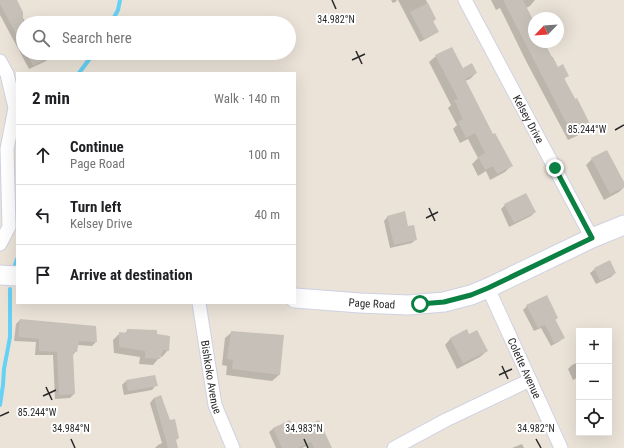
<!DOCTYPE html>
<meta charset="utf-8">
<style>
body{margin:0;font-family:"Roboto Condensed",sans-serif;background:#f6f6f6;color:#202124}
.controls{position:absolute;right:12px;bottom:12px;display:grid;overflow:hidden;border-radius:0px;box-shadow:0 4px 16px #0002}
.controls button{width:36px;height:36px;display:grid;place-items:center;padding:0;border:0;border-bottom:1px solid #e0e0e0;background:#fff;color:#202124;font:20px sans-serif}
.compass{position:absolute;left:528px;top:12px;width:36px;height:36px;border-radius:50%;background:#fff;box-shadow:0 4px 16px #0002;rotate:245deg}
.stop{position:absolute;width:12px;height:12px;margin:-9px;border:3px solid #0b8043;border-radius:50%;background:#fff}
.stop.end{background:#0b8043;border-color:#fff;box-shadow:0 1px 4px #0008}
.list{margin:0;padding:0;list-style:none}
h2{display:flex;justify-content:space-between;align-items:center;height:52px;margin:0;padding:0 16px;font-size:17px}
h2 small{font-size:13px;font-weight:400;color:#757577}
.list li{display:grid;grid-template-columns:26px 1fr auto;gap:12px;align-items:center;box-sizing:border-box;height:60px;padding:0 16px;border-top:1px solid #e0e0e0}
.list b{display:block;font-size:15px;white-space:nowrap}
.list p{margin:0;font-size:13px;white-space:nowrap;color:#757577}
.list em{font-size:13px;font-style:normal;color:#757577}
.icon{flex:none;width:22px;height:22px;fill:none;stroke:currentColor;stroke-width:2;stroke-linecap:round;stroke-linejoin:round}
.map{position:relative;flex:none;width:624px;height:448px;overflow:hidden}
.search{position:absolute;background:#fff;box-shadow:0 4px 16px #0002;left:16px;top:16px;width:280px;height:44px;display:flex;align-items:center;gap:10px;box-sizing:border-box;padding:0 14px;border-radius:22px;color:#757577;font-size:15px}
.panel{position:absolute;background:#fff;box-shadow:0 4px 16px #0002;left:16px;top:72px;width:280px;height:232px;border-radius:0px}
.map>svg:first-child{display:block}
.shadow{fill:#0003}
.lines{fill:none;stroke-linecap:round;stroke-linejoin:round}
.stream{stroke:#65d1f4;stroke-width:4}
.building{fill:#c6c0b8}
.street-casing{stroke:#ced2e2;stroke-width:15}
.secondary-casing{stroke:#ced2e2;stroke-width:21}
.street{stroke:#fff;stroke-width:13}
.secondary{stroke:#fff;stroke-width:19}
.route{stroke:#0b8043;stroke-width:5}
.ticks{fill:none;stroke:#282828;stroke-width:1.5}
.labels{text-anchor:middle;stroke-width:4;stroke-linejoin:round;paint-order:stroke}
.street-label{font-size:11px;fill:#282828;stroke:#fff}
.ticks-label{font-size:10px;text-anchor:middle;fill:#282828;stroke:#fff;stroke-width:4;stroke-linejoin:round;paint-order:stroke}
</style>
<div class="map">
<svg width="624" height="448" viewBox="0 0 624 448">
<rect width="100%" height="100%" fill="#ebe3d8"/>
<!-- shadow -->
<path class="shadow" d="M0,0H16L23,14L22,16L26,23H23V53H48L50,56L46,61L29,69L0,15Z
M391,0H396L397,1L393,3Z
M398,0H426L435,19L433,22L438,31L433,35L420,42Z
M491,0H535L530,6L526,8L534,24V42H543L557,68L568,75L564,79L590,126L585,132L568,140L526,61L505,18L500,8L496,10Z
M436,56L462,69L476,73L470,79L465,81L492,135L511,166L505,172L490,180L486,171L478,176L472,164L478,158L468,139L460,143L453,129L457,125L448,108L451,105L429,62Z
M592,159L624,184V187L619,192L604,200L586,165Z
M505,205L535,212L531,216L509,227L501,209Z
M388,216L407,227L416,239L412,243L390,248L384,221Z
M595,269L615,273L611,277L596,284L590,273Z
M527,306L557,318L555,320L564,337L560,341L551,346L541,328L534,331L523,310Z
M20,320L96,342L92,346L77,345L76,351L72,356L74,394L70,398L55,399L53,355H35L36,342L14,341L16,324Z
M128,330L156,335L168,350L162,357L160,356L159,358L153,365L139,364L140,357L114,353L113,340L120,333L124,334Z
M232,332L279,375L272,381L226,375L227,366L222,365L225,338Z
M468,335L487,351L480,357L457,369L445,345L451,338Z
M579,362V377L573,380L568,369L572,365Z
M126,381L156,385L152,390L124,395L122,385Z
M161,396L169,421L176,448H155L158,445L162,443L150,403L154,398Z
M274,428L294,432L327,448H308L307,446L302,448H276L269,432Z
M522,444L524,448H512Z"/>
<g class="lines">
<!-- stream -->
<path class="stream" d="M111,23L118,10L120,0
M79,73L94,53
M15,265L17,259
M0,405L3,385L4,369L10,337V289"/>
</g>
<!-- building -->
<path class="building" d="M0,0H17L23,12V47L0,4Z
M503,0H523L534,22V42H544L552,57H553L558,67L563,64L569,76L564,78L575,99L577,98L591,126L573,136Z
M428,3L436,19L433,21L439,32L424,39L410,12Z
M452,47L463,68L472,63L477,73L465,79L493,134L495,133L513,166L497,174L493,166L485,170L478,157L485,153L475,133L466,138L458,122L463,119L454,100L458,99L435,55Z
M26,53H58L33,66Z
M607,150L624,182V187L610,194L591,158Z
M526,193L536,212L514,223L504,204Z
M405,211L408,226L414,225L417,240L394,245L387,216Z
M610,260L616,273L600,281L594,268Z
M547,295L558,318L555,319L565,338L554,343L545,325L538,328L526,305Z
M20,319L96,326L97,342L79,341L77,352H73L75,394L59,395L57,352L39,351V339L18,337Z
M127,329L157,330V334L170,336L169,351L163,350L160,359L145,358V351L119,347V332L127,333Z
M467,329L469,334L477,330L488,351L463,363L450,338Z
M231,331L284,335L280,375L232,369L233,360L227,359Z
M155,375L158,386L128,391L126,380Z
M161,395L170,420L175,419L179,438L176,440L178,448H168L154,398Z
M290,420L294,431L319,420L332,448H314L311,442L298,448H282L273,428Z"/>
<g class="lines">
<!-- street casing -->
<g class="street-casing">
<g id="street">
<path id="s1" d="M465,0L592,238"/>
<path d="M0,61L7,74L15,108L7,149L9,227L0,244"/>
<path id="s2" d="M488,288L561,448"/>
<path id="s3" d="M199,303L215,405L233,448"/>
<path d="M394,448L446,420L530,380"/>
</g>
</g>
<!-- secondary casing -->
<g class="secondary-casing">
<g id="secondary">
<path d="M0,275L17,276"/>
<path id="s4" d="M295,298L360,303L408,305L444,302L471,295L488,288L592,238L624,225"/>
</g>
</g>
<!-- street -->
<use href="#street" class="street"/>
<!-- secondary -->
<use href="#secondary" class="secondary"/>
</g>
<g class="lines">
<!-- route -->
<path class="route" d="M420,304L444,302L471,295L488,288L592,238L555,168"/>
</g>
<!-- ticks -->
<path class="ticks" d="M332,0L336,9M356,51L362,64M352,60L365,54M615,130L624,125M429,208L435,221M426,218L438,212M502,366L508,379M499,375L512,369M46,387L52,400M43,396L56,390M0,416L9,412M71,439L75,448M304,439L308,448M536,439L541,448"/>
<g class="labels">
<!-- street labels -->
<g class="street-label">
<text dy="4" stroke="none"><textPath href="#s1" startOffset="135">Kelsey Drive</textPath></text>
<text dy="4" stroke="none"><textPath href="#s4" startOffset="77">Page Road</textPath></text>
<text dy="4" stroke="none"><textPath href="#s2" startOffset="88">Colette Avenue</textPath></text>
<text dy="4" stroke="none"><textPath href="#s3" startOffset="75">Bishkoko Avenue</textPath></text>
</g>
</g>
<g class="ticks-label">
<text x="336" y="23">34.982°N</text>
<text x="587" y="133">85.244°W</text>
<text x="37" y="416">85.244°W</text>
<text x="71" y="432">34.984°N</text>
<text x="304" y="432">34.983°N</text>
<text x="536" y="432">34.982°N</text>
</g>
</svg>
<div class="controls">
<button>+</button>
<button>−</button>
<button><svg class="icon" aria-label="locate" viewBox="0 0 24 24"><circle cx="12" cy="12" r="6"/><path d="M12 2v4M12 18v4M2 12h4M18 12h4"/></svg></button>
</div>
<svg class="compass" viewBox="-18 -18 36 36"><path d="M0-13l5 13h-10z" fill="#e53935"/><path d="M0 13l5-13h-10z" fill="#757577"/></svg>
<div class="stop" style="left:420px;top:304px"></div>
<div class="stop end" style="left:555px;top:168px"></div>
<div class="search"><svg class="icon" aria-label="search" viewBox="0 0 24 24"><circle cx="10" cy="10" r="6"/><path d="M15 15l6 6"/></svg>Search here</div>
<section class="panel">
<h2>2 min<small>Walk · 140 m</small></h2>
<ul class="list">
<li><svg class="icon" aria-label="ahead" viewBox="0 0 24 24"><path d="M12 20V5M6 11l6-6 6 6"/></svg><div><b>Continue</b><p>Page Road</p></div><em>100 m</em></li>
<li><svg class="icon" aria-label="left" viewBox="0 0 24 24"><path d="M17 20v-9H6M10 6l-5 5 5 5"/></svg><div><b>Turn left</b><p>Kelsey Drive</p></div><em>40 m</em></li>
<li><svg class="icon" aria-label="arrive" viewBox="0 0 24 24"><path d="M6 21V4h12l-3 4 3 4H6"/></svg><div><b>Arrive at destination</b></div></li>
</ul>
</section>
</div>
